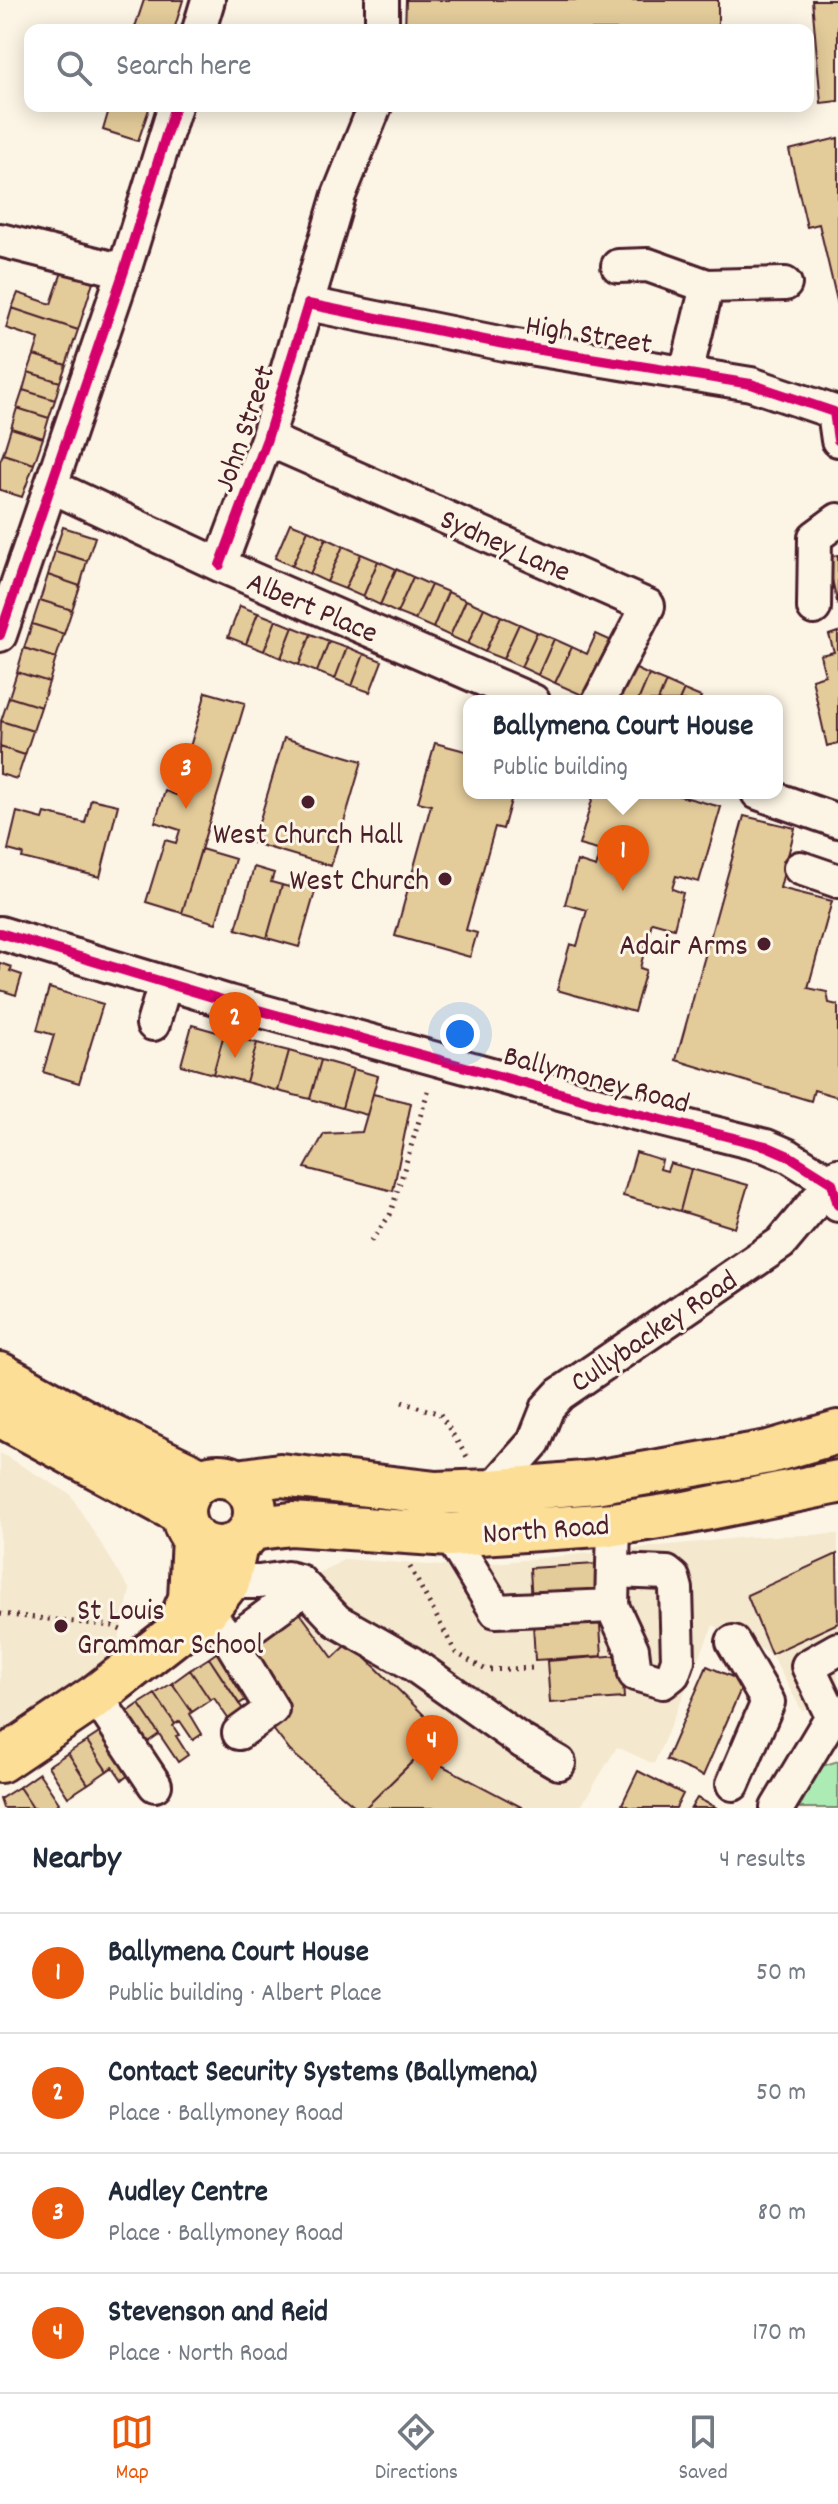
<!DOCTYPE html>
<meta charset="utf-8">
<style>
body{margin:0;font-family:Dekko,sans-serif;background:#f2f2f3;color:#1f2937}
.you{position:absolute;left:460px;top:1034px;width:28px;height:28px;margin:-20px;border:6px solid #fff;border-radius:50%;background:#1a73e8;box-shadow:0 0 0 12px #1a73e833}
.badge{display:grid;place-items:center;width:52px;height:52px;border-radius:50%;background:#ea580c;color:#fff;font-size:26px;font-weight:700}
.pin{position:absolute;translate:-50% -66px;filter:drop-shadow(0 2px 4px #0008)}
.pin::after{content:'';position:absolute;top:42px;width:28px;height:24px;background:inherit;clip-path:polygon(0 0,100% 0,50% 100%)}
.popup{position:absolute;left:463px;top:695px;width:320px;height:104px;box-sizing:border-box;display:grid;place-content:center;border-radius:16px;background:#fff;filter:drop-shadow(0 2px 6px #0005);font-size:26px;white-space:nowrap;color:#747a83}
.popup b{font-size:30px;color:#1f2937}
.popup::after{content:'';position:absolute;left:50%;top:100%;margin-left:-16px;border:16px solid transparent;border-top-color:#fff}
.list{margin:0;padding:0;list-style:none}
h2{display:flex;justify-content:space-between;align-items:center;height:104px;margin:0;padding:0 32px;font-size:34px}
h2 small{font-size:26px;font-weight:400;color:#747a83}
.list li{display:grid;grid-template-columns:52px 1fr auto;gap:24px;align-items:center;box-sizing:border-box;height:120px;padding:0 32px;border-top:2px solid #e0e1e3}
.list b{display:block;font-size:30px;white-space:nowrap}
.list p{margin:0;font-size:26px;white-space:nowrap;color:#747a83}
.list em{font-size:26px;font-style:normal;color:#747a83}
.icon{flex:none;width:44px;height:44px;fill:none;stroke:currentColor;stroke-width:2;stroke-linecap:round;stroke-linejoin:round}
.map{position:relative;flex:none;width:838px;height:1808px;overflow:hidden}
.search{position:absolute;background:#fff;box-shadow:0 4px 20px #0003;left:24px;right:24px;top:24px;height:88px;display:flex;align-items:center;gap:20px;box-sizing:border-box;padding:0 28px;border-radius:16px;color:#747a83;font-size:30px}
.sheet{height:584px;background:#fff}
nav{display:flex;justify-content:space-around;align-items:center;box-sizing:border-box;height:112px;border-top:2px solid #e0e1e3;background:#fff;font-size:22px;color:#747a83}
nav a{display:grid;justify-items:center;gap:4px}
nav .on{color:#ea580c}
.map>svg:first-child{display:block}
.built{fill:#f4e8ce}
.green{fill:#acecb4;stroke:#7b8670;stroke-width:2}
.building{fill:#e3cb9a;stroke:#4a1f2b;stroke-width:2}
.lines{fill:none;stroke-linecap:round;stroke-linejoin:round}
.minor-casing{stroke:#4a1f2b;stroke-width:38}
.major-casing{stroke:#4a1f2b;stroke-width:48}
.path{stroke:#4a1f2b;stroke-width:5;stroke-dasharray:2 6;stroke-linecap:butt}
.minor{stroke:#fcf5e5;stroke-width:32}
.major{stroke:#fcde96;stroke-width:42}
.cycleway-casing{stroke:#fcf5e5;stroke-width:15}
.cycleway{stroke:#d6006c;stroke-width:10}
.poi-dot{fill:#4a1f2b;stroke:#fcf5e5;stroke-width:3}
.labels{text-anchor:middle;stroke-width:6;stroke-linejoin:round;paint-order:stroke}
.street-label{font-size:30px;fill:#4a1f2b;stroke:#fcf5e5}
.poi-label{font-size:30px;fill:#4a1f2b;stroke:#fcf5e5;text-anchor:end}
</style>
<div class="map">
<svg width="838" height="1808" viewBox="0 0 838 1808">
<rect width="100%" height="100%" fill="#fcf5e5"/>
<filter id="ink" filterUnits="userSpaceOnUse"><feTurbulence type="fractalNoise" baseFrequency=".0125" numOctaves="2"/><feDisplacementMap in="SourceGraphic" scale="16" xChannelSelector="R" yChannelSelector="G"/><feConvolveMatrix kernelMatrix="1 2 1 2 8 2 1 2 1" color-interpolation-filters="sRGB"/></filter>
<g filter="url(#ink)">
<!-- built -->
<path class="built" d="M0,1453L70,1494L130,1590L114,1662L0,1733Z
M838,1534V1687L802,1711L771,1654L713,1625L654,1764L617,1747L580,1808H357L290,1751L273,1729L285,1719L230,1624L345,1559L455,1567L748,1537Z"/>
<!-- green -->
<path class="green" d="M838,1761V1808H799L822,1766Z"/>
<!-- building -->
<path class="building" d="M144,0H183L174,30H134Z
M406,0H718V30H405Z
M812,0H838V101L821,103Z
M110,106H150L138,141L103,130Z
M838,138V305L819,224L807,227L789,150Z
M62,272L93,282L78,330L12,308L18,293L51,304Z
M12,308L78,330L66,365L34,355L39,339L6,328Z
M34,355L66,365L60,382L28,372Z
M28,372L60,382L55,400L23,390Z
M23,390L55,400L49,418L17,408Z
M17,408L49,418L43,438L11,428Z
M11,428L43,438L34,464L3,454Z
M3,454L34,464L22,497L0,490V461Z
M290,523L308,530L292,566L275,558Z
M63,527L95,537L87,561L55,551Z
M308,530L326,538L310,574L292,566Z
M326,538L343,546L327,582L310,574Z
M343,546L361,554L345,589L327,582Z
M55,551L87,561L80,586L48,575Z
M361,554L378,561L363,597L345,589Z
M838,555V606L827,557Z
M378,561L396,569L380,605L363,597Z
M396,569L413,577L397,613L380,605Z
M48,575L80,586L72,610L40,600Z
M413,577L431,585L415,620L397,613Z
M431,585L448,592L433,628L415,620Z
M448,592L466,600L450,636L433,628Z
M40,600L72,610L64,634L32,624Z
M466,600L484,608L468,644L450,636Z
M240,606L258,613L246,644L228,637Z
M484,608L501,616L485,652L468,644Z
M258,613L276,620L264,651L246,644Z
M501,616L519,624L503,659L485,652Z
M276,620L293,627L281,658L264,651Z
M32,624L64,634L56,658L24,648Z
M519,624L537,632L521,667L503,659Z
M293,627L311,634L299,665L281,658Z
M537,632L554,639L538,675L521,667Z
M838,632V743L827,746L812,679L825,675L820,655L834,652L829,635Z
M311,634L329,641L317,672L299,665Z
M596,634L614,642L589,698L555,683L572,647L587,654Z
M554,639L572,647L555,683L538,675Z
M329,641L347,647L335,679L317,672Z
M347,647L364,654L352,686L335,679Z
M24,648L56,658L49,682L17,672Z
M364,654L382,661L370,692L352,686Z
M632,667L649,675L638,701H617Z
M17,672L49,682L41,707L9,697Z
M649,675L666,682L658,701H638Z
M666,682L684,690L679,701H658Z
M684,690L701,697L699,701H679Z
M206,692L245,703L182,913L146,902L165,840L176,843L180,830L155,822L165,791L176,795Z
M9,697L41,707L33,731L1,721Z
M1,721L33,731L25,755L0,747Z
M284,738L362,761L331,866L253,843Z
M435,743L469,752V793H513L503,829L495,827L466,930L477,933L470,957L395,936L431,805L418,802Z
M0,747L25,755L17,779L0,774Z
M594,793H669L721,807L699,882L676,876L672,889L683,893L674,928L652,922L640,968L646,970L634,1012L557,990L570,944L577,946L587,910L565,904L577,861L596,867L601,851L579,845Z
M91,799L118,805L100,877L22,858L23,854L8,850L17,812L43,819L45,813L85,823Z
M744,816L795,828L780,888L832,901L808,988L827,992L829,1003L838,1005V1097L814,1090L811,1101L676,1060Z
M201,849L235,859L216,923L182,913Z
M254,867L274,873L271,882L282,885L267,938L236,929Z
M292,877L317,885L299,947L267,938L282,885L289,887Z
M0,963L12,967L10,971L22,975L16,995L0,990Z
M49,988L103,1004L79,1083L43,1072L54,1035L37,1030Z
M192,1025L224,1034L213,1074L181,1065Z
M224,1034L257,1043L246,1082L213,1074Z
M257,1043L289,1051L278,1091L246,1082Z
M289,1051L321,1060L310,1099L278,1091Z
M321,1060L353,1069L342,1108L310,1099Z
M353,1069L378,1076L367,1115L342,1108Z
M373,1094L411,1103L393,1191L305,1168L324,1134L362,1132Z
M636,1152L662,1160L660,1169L667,1171L670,1163L691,1169L680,1211L623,1196Z
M691,1169L748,1185L735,1228L680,1211Z
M837,1554L838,1623L771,1654L747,1595Z
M596,1564L602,1656L535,1660L530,1568Z
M300,1613L333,1658L350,1642L442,1733L365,1808H357L290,1751L273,1729L285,1719L241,1655Z
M225,1647L256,1693L239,1704L209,1658Z
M621,1655L624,1698L550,1703L547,1661Z
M209,1658L244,1711L229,1720L214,1698L210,1700L190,1670Z
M707,1666L744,1682L703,1776L666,1760Z
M190,1670L210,1700L192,1712L172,1683Z
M172,1683L192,1712L190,1714L202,1734L193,1740L180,1721L175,1724L155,1694Z
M155,1694L175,1724L173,1726L179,1735L176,1736L188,1755L178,1762L139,1704Z
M139,1704L159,1734L142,1746L122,1716Z
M107,1728L134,1771L122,1780L113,1767L107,1771L87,1741Z
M87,1741L107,1771L88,1784L68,1753Z
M68,1753L88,1784L68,1797L48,1766Z
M420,1754L523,1808H365Z
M638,1771L683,1794L676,1808H631L622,1804Z
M39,1773L59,1803L52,1808H33L19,1787Z
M19,1787L33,1808H3L0,1799Z
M697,1798L717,1808H691Z"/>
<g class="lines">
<!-- minor casing -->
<g class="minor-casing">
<path id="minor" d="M199,30L208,0
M382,30V0
M0,240L124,271
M618,266L648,265L707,286L785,284
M308,304L504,344L751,384L834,412L838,440
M686,373L707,286
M267,439L648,606L599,701
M51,486L220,565L533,701
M220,565L267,439L339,195L375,106
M814,608L815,537L838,520
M0,635L124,271L175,106
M758,793L838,821
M800,868L838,881
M0,933L229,1002L618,1109L766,1146L789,1156L832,1183L838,1205
M153,1024L165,983
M491,1491L534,1442L548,1407L560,1394L781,1243L838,1175
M614,1524L612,1606L632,1649L635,1674L663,1682L673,1674L678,1660L676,1589L673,1578L667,1573L614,1571
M450,1535L496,1611L612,1606
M228,1582H259L287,1578L299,1581L337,1621L411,1663L523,1742L559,1763
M206,1610L231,1642L272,1709L239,1733
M231,1642L305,1588
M96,1696L155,1785
M832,1716L808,1666L838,1649
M733,1784L768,1702L733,1642
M777,1808L832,1716L838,1711"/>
</g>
<!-- major casing -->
<g class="major-casing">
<path id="major" d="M0,1374L113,1437L202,1480
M0,1415L183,1514
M183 1512a36 36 0 1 1 72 0a36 36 0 1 1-72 0Z
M238,1481L280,1475L436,1493L491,1491L595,1482L769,1452L838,1432
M251,1529L291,1524L450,1535L614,1524L685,1513L838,1482
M175,1633L190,1599L193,1537
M0,1761L96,1696L206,1610L228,1582L236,1545"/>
</g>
<!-- path -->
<path class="path" d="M371,1241L390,1215L429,1088
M402,1402L440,1414L467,1457
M410,1567L456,1653L486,1670L533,1668
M0,1614L112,1626L121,1630"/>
<!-- minor -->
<use href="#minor" class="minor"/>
<!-- major -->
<use href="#major" class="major"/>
<!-- cycleway casing -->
<g class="cycleway-casing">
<path id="cycleway" d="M220,565L267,439L308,304L504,344L751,384L834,412L838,440
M0,635L124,271L175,106
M0,933L229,1002L618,1109L766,1146L789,1156L832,1183L838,1205"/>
</g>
<!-- cycleway -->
<use href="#cycleway" class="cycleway"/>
</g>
</g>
<!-- markers -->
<g class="poi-dot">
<circle cx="308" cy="802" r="8"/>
<circle cx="445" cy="879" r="8"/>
<circle cx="764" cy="944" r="8"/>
<circle cx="61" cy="1626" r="8"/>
</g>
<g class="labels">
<!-- street labels -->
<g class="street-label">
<text transform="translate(589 333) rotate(9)" y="10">High Street</text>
<text transform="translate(243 428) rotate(-71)" y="10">John Street</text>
<text transform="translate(506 544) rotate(24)" y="10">Sydney Lane</text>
<text transform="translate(313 606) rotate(23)" y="10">Albert Place</text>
<text transform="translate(597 1078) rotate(15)" y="10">Ballymoney Road</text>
<text transform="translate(653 1330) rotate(-34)" y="10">Cullybackey Road</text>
<text transform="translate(546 1528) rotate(-4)" y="10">North Road</text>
</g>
<!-- poi labels -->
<g class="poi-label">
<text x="308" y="843" text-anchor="middle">West Church Hall</text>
<text x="429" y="889">West Church</text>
<text x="748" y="954">Adair Arms</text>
<text x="77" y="1619" text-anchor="start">St Louis<tspan x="77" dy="34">Grammar School</tspan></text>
</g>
</g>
</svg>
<div class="you"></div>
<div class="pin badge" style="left:623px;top:891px">1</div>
<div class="popup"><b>Ballymena Court House</b>Public building</div>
<div class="pin badge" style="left:235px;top:1058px">2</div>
<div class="pin badge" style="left:186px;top:809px">3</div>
<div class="pin badge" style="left:432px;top:1781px">4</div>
<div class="search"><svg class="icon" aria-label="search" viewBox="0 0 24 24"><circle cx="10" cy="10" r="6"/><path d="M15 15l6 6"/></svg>Search here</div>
</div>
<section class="sheet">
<h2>Nearby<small>4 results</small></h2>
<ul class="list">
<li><span class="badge">1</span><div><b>Ballymena Court House</b><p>Public building · Albert Place</p></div><em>50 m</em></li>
<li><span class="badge">2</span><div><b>Contact Security Systems (Ballymena)</b><p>Place · Ballymoney Road</p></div><em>50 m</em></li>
<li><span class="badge">3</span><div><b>Audley Centre</b><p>Place · Ballymoney Road</p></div><em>80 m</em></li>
<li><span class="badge">4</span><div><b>Stevenson and Reid</b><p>Place · North Road</p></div><em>170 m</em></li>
</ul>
</section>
<nav>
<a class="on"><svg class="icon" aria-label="map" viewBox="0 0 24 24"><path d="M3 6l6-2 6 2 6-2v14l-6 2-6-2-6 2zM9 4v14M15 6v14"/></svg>Map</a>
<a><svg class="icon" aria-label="directions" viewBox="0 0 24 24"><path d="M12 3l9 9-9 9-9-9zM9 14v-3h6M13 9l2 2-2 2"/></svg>Directions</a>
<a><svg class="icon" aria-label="saved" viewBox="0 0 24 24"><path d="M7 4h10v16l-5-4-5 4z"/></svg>Saved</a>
</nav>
